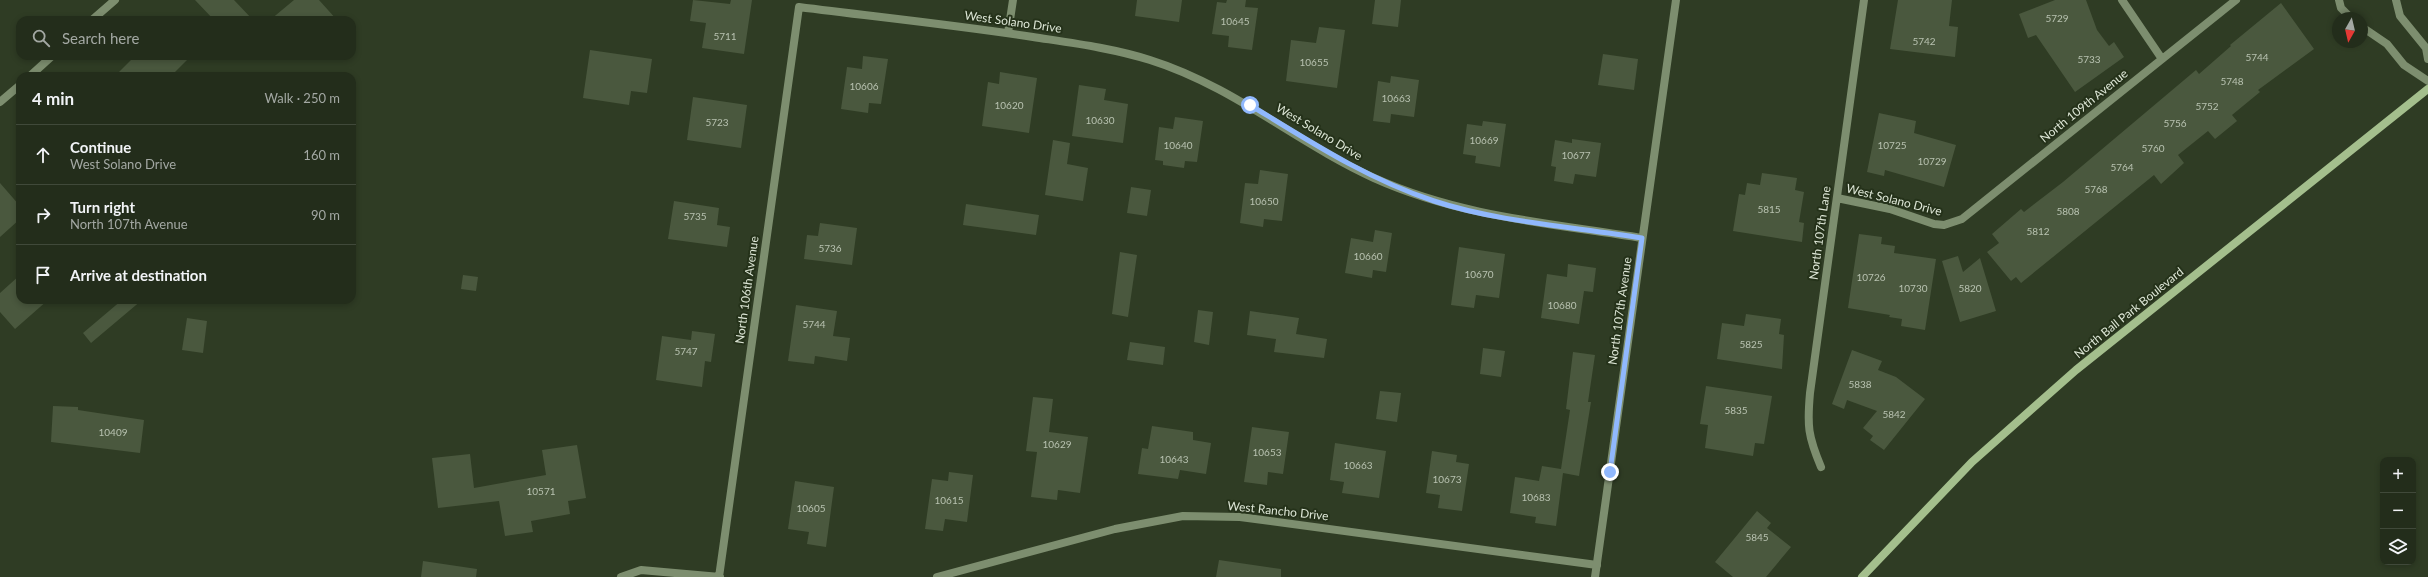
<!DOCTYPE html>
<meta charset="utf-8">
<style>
body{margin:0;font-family:Lato,sans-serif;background:#2b3524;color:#f1f3f6}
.controls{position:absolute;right:12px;bottom:12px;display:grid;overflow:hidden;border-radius:8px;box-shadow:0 2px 6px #0003}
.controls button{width:36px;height:36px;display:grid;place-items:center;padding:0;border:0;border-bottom:1px solid #40493a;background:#232d1b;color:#f1f3f6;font:20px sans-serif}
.compass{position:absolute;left:2332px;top:12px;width:36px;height:36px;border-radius:50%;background:#232d1b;box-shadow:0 2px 6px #0003;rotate:188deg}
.stop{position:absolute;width:12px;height:12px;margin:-9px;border:3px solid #90b8fd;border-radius:50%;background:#fff}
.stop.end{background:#90b8fd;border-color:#fff;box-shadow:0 1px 4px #0008}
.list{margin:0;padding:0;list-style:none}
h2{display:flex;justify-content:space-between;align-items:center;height:52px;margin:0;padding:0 16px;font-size:17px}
h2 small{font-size:13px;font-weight:400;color:#a3a8a3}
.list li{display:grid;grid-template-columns:26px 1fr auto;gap:12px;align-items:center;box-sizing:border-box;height:60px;padding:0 16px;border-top:1px solid #40493a}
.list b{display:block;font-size:15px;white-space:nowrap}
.list p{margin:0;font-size:13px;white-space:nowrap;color:#a3a8a3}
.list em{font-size:13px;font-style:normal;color:#a3a8a3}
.icon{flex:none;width:22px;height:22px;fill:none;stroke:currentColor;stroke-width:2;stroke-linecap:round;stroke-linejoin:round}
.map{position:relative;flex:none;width:2428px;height:577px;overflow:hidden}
.search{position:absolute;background:#232d1b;box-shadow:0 2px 6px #0003;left:16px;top:16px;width:340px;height:44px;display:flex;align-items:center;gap:10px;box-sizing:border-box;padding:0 14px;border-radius:12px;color:#a3a8a3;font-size:15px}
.panel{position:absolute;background:#232d1b;box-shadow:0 2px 6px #0003;left:16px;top:72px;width:340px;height:232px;border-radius:12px}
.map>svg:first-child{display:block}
.building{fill:#4a583e}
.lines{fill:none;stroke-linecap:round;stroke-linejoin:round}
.minor{stroke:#7d8e6f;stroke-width:8}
.tertiary{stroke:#7d8e6f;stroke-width:8}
.secondary{stroke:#a4bf8d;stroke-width:8}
.route{stroke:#90b8fd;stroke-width:5}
.labels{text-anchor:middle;stroke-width:4;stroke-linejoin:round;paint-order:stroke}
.number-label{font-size:10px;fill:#b8c2b0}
.street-label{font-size:12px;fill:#dde6d6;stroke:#25321a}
</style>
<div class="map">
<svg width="2428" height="577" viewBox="0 0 2428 577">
<rect width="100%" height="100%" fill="#2f3c24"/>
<!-- building -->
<path class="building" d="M195,0H234L253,20H214Z
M294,0H319L337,20H270Z
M693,0L730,4L731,0H752L744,54L702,48L706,23L690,21Z
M1137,0H1182L1179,22L1135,16Z
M1227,0H1246L1245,7L1258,8L1252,50L1228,47L1229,36L1212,34L1217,2L1226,3Z
M1375,0H1401L1398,27L1372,24Z
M1898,0H1952L1949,26L1958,27L1955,57L1890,49Z
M2055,0H2086L2097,30L2109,46L2114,42L2124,57L2075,92L2036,35L2028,38L2019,14Z
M2281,3L2314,49L2258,90L2260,92L2232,115L2237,121L2215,139L2208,131L2178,155L2184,163L2161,184L2154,175L2021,283L2016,277L2011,281L1987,252L1999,243L1992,234L2021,209L2024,212L2063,182L2196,70L2199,74L2231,46L2230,45Z
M1319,27L1345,30L1337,88L1286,81L1291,40L1316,43Z
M590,50L652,59L647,93L631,91L629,105L583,98Z
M1603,54L1638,59L1634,90L1598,85Z
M135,56H191L171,76H115Z
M863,56L888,59L881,104L869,103L868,113L841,109L847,67L862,69Z
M1000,72L1037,78L1029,133L982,126L988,82L999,84Z
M1391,76L1419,80L1414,117L1391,114L1390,123L1373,121L1378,81L1390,83Z
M1079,85L1106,89L1104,100L1128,104L1123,143L1072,136Z
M693,97L747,105L741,148L687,140Z
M1879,113L1916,121L1914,133L1956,145L1944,187L1885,170L1884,176L1867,172Z
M1175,117L1203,121L1197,162L1185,161L1184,168L1163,165V161L1155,160L1159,127L1173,129Z
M1483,121L1506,124L1500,167L1475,163L1476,156L1463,154L1467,124L1482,126Z
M1572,139L1601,143L1596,177L1575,174L1573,184L1554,181L1556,167L1551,166L1555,140L1572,143Z
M1053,140L1070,143L1067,164L1088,168L1083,201L1045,195Z
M1260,170L1288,174L1282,221L1264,219L1263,227L1240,223L1245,183L1258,184Z
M1762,173L1797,178L1795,190L1804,192L1799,222L1804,223L1802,242L1733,231L1739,194L1745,195L1747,183L1760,185Z
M0,183L20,206V219L0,237Z
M1131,187L1151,190L1147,216L1127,213Z
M674,201L719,208L717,225L730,227L727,247L668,239Z
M966,204L1039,215L1036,235L963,225Z
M820,223L857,228L852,265L804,259L807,235L818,236Z
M1375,230L1392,233L1386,272L1373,270L1372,278L1345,273L1351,238L1373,242Z
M1859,234L1882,237L1881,244L1895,246L1894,253L1936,259L1925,330L1901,326L1902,319L1889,317L1890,315L1848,308Z
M1459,247L1505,254L1499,298L1476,295L1474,308L1451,305Z
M1120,252L1137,255L1128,317L1112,314Z
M1958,256L1963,272L1980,258L1996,311L1960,322L1942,261Z
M1568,264L1596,268L1593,292L1584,291L1579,324L1541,318L1547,274L1567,277Z
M20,275V300H48L15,329L0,312V293Z
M463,275L478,277L476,291L461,289Z
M122,300H142L91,343L83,333Z
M796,305L837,311L833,336L850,338L847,361L815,356L814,364L788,361Z
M1198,310L1213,312L1209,345L1194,342Z
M1250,311L1299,318L1296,334L1327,339L1324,358L1274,352L1276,339L1247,335Z
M1746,314L1781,319L1779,334L1784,335L1782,369L1717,359L1722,323L1744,326Z
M187,318L207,321L203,353L182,350Z
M692,331L715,334L711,362L705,361L702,387L656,380L662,336L691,340Z
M1130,342L1165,347L1163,365L1127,360Z
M1483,348L1505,351L1501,377L1480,374Z
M1852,350L1882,361L1878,370L1896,377L1925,399L1884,450L1870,440L1873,436L1863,428L1877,411L1847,400L1844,409L1832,404Z
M1573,352L1595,355L1588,402H1591L1579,476L1563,473L1556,526L1535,523L1536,517L1510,513L1515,477L1539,481L1542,466L1561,469L1570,410L1566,409Z
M1706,386L1772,396L1764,444L1755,443L1753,456L1705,448L1708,425L1700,424Z
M1380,391L1401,393L1397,422L1376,419Z
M1033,397L1053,399L1049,432L1088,437L1080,493L1058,490L1057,500L1031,497L1037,452L1026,451Z
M53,406L78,407V410L144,420L140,453L51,442Z
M1152,426L1193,432V440L1211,443L1206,474L1180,470L1178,479L1138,474L1142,448L1148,449Z
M1252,427L1289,432L1283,474L1268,472L1267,485L1244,482Z
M1335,443L1386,451L1379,498L1342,493L1344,482L1330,480Z
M577,445L586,498L568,501L570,514L531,521L533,532L505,536L499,501L438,508L432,458L470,454L474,488L546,475L542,450Z
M1432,451L1457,455L1456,462L1469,464L1462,511L1438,508L1440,495L1426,493Z
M949,472L973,475L967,522L945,519L943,531L925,529L932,479L948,481Z
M795,481L834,487L826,547L807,544L809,532L788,529Z
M1757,511L1771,523L1767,528L1791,547L1766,577H1733L1715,562Z
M1219,560L1281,569V577H1216Z
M423,561L477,569L476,577H421Z"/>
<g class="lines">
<!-- minor -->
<path class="minor" d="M2122,0L2162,59
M2339,0L2341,8L2351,18
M2396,0L2400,16L2426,48L2428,59
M92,20L115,0
M2362,27L2387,44L2404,65L2428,81
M1008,33L1013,0
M30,76L52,56
M0,102L20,85
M1837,198L1890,209L1934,224L1944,225L1962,219L2236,0
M1821,467C1808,436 1807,426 1810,393L1864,0
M621,577L641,570L720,577
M719,577L799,7C877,17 955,25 1033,37C1072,43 1112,48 1150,60C1233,86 1297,143 1374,178C1461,217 1549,223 1642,238
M937,577L1115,529L1183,516L1240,517L1597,565"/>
<!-- tertiary -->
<path class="tertiary" d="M1595,577L1676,0"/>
<!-- secondary -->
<path class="secondary" d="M1862,577L1972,462L2076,370L2428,89"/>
</g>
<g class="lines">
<!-- route -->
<path class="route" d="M1250,105C1309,141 1367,179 1434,201C1497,222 1576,227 1642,238L1610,472"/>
</g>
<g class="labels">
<!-- number labels -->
<g class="number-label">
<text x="2057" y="22">5729</text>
<text x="1235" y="25">10645</text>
<text x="725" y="40">5711</text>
<text x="1924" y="45">5742</text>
<text x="2257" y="61">5744</text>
<text x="2089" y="63">5733</text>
<text x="1314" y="66">10655</text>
<text x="2232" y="85">5748</text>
<text x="864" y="90">10606</text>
<text x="1396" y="102">10663</text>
<text x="1009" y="109">10620</text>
<text x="2207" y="110">5752</text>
<text x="1100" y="124">10630</text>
<text x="717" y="126">5723</text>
<text x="2175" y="127">5756</text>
<text x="1484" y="144">10669</text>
<text x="1178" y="149">10640</text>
<text x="1892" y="149">10725</text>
<text x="2153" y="152">5760</text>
<text x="1576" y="159">10677</text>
<text x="1932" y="165">10729</text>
<text x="2122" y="171">5764</text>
<text x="2096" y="193">5768</text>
<text x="1264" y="205">10650</text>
<text x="1769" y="213">5815</text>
<text x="2068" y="215">5808</text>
<text x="695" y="220">5735</text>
<text x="2038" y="235">5812</text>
<text x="830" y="252">5736</text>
<text x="1368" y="260">10660</text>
<text x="1479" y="278">10670</text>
<text x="1871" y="281">10726</text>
<text x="1913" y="292">10730</text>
<text x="1970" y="292">5820</text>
<text x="1562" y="309">10680</text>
<text x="814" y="328">5744</text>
<text x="1751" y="348">5825</text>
<text x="686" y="355">5747</text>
<text x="1860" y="388">5838</text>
<text x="1736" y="414">5835</text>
<text x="1894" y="418">5842</text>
<text x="113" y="436">10409</text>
<text x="1057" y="448">10629</text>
<text x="1267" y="456">10653</text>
<text x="1174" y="463">10643</text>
<text x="1358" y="469">10663</text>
<text x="1447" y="483">10673</text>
<text x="541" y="495">10571</text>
<text x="1536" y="501">10683</text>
<text x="949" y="504">10615</text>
<text x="811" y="512">10605</text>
<text x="1757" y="541">5845</text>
</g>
<!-- street labels -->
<g class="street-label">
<text transform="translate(1013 22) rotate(8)" y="4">West Solano Drive</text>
<text transform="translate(2084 106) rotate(-39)" y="4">North 109th Avenue</text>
<text transform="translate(1319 132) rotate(31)" y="4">West Solano Drive</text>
<text transform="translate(1894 200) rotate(14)" y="4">West Solano Drive</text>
<text transform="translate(1820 233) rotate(-82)" y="4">North 107th Lane</text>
<text transform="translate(747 290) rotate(-82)" y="4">North 106th Avenue</text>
<text transform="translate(1620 311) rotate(-82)" y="4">North 107th Avenue</text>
<text transform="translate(2129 313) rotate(-39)" y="4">North Ball Park Boulevard</text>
<text transform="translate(1278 511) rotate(6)" y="4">West Rancho Drive</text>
</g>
</g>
</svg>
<div class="controls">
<button>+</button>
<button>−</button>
<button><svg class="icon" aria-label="layers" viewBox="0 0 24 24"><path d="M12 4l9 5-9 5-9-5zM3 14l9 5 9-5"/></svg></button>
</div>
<svg class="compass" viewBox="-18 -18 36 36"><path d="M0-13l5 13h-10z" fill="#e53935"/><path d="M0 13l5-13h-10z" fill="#a3a8a3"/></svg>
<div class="stop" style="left:1250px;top:105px"></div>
<div class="stop end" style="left:1610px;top:472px"></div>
<div class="search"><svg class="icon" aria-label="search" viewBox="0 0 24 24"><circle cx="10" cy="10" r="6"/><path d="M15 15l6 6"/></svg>Search here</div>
<section class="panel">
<h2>4 min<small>Walk · 250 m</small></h2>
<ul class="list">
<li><svg class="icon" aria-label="ahead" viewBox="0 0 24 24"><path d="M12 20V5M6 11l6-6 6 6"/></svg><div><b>Continue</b><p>West Solano Drive</p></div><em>160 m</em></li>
<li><svg class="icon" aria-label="right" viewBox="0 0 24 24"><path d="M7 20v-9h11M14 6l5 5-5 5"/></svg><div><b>Turn right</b><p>North 107th Avenue</p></div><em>90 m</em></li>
<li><svg class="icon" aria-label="arrive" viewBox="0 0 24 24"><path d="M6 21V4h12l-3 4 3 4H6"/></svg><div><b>Arrive at destination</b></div></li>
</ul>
</section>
</div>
